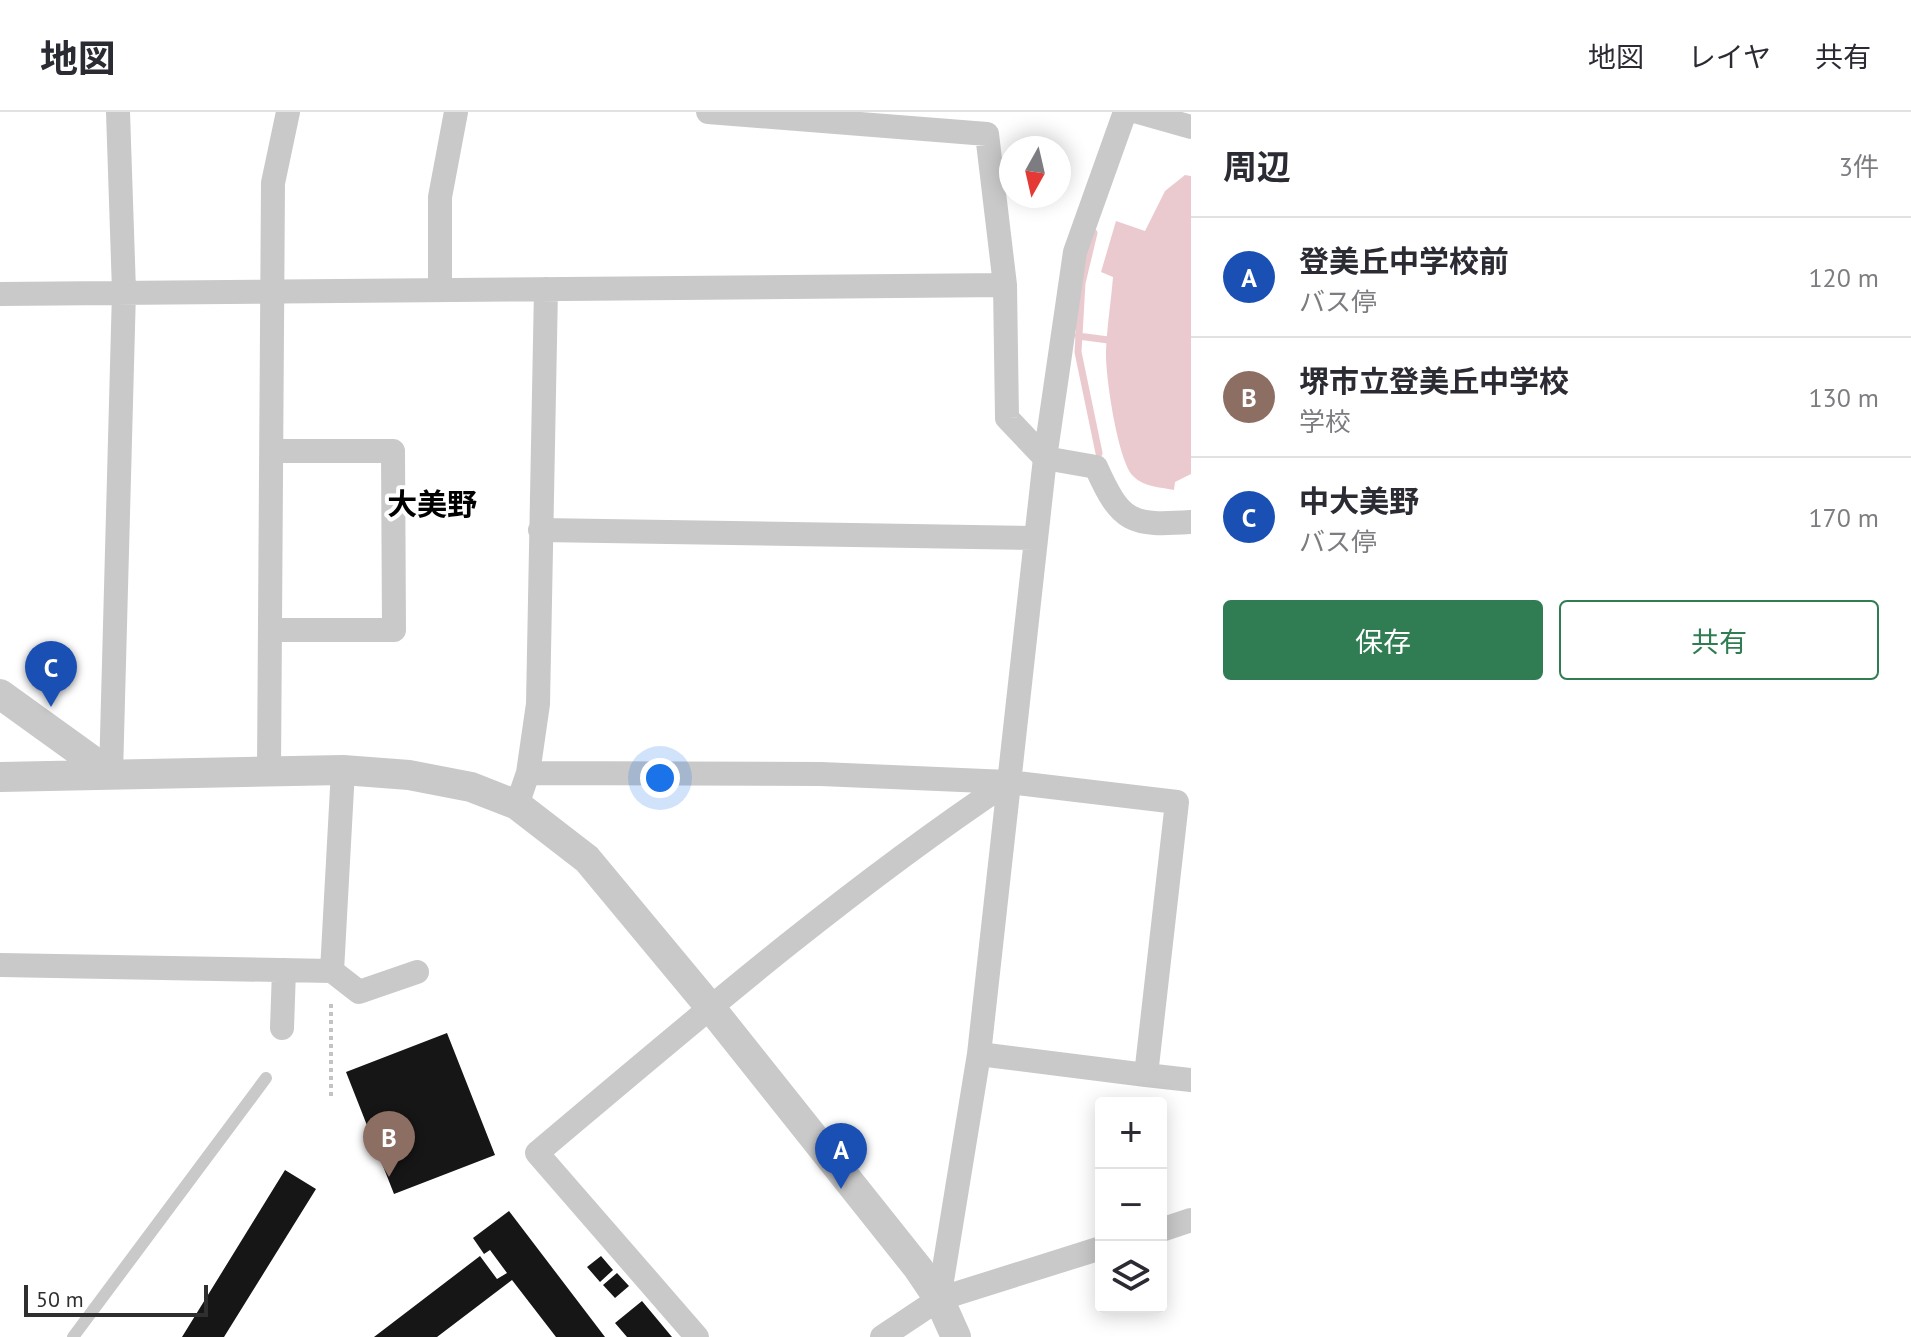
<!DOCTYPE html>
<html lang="ja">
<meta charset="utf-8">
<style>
body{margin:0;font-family:"PT Sans","Noto Sans JP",sans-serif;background:#f7f7f7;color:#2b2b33}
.controls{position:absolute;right:24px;bottom:24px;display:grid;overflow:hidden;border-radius:8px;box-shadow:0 4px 20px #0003}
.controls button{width:72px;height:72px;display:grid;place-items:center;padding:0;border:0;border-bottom:2px solid #e1e1e2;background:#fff;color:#2b2b33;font:40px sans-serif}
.compass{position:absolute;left:999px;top:24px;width:72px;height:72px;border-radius:50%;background:#fff;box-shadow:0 4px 20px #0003;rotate:188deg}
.scale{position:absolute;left:24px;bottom:20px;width:184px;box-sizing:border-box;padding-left:8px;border:4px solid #2f2f2f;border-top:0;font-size:22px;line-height:28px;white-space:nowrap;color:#2f2f2f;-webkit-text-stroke:6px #fff;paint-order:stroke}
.you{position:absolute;left:660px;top:666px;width:28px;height:28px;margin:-20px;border:6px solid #fff;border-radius:50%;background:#1a73e8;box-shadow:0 0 0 12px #1a73e833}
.badge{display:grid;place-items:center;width:52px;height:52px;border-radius:50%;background:#307d53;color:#fff;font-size:26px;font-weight:700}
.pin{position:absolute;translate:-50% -66px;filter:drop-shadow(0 2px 4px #0008)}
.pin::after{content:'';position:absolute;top:42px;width:28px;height:24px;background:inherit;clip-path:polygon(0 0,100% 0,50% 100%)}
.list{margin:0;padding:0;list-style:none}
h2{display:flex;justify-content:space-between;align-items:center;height:104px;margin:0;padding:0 32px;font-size:34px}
h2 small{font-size:26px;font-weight:400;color:#7c7c81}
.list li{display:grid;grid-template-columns:52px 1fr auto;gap:24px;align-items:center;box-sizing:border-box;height:120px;padding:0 32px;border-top:2px solid #e1e1e2}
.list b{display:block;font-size:30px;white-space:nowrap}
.list p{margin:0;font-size:26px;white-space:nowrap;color:#7c7c81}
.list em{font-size:26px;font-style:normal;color:#7c7c81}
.actions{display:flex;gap:16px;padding:24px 32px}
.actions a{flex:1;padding:18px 0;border:2px solid #307d53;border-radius:8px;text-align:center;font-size:28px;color:#307d53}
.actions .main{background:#307d53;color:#fff}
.icon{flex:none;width:44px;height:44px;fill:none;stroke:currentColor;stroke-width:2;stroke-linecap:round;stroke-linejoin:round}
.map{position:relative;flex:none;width:1191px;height:1225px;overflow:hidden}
header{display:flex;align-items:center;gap:48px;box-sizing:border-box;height:112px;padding:0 40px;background:#fff;border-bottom:2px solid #e1e1e2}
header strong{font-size:38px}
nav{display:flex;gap:44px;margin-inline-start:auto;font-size:28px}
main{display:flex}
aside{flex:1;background:#fff}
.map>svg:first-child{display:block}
.water{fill:#ebcacf}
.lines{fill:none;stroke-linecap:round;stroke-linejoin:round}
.stream{stroke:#ebcacf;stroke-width:7}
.building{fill:#161616}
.path{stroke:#c3c3c3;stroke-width:4;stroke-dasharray:4 4;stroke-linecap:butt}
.service{stroke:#c9c9c9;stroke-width:12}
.minor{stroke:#c9c9c9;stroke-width:24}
.tertiary{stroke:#c9c9c9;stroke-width:30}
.labels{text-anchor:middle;stroke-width:8;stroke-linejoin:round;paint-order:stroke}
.neighbourhood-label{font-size:30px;font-weight:bold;fill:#000;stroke:#fff}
</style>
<header>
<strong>地図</strong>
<nav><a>地図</a><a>レイヤ</a><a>共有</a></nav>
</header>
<main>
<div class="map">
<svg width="1191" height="1225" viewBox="0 0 1191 1225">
<rect width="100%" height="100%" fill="#fff"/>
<!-- water -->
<path class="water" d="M1185,63L1191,64V362L1175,370L1174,378C1159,375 1144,375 1133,364C1118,349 1105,263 1106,239C1107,214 1111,190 1113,165L1101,160L1116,109L1145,119L1165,79Z"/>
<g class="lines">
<!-- stream -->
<path class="stream" d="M1094,121L1082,171L1078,240L1099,341
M1078,224L1116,229"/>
</g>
<!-- building -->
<path class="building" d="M447,921L495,1043L394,1082L346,960Z
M285,1058L316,1077L224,1225H182Z
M509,1099L605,1225H556L512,1168L437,1225H374L480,1144L497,1167L507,1161L490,1138L484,1142L473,1126Z
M601,1144L613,1158L600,1170L587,1155Z
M617,1161L629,1174L615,1186L603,1173Z
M642,1189L672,1225H627L615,1211Z"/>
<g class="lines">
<!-- path -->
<path class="path" d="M331,984V889"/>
<!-- service -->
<path class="service" d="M73,1225L266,966"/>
<!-- minor -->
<path class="minor" d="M708,0L987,22L1005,173L1007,306L1045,346L979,942L939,1187
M1125,0L1075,140L1045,346L1096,355C1121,411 1131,414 1191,410
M1138,0L1191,15
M440,176V85L456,0
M0,182L1005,173
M540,418L1035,426
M271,518H394L393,339H273
M269,657L273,71L288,0
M528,661L821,662L1008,670L1177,690L1146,963L1191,968
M111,662L124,179L118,0
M517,693L528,661L538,592L546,177
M0,853L332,859L343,658
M332,859L359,880L417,860
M282,916L284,858
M979,942L1146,963
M1161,1118L1191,1108
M697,1225L537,1041C689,913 842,781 1008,670
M882,1225L939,1187L1101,1136"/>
<!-- tertiary -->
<path class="tertiary" d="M0,582L111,662
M0,665L343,658L409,663L471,675L517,693L587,747L710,895L918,1156L939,1187L956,1225"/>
</g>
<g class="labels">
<!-- neighbourhood labels -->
<g class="neighbourhood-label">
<text x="432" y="403">大美野</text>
</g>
</g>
</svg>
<div class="controls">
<button>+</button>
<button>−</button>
<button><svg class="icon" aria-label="layers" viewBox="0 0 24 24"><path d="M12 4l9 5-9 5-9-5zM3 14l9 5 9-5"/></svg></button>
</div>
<svg class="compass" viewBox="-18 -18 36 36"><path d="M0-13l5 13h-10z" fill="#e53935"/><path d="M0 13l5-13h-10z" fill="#7c7c81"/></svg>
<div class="scale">50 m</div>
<div class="you"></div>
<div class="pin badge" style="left:841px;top:1077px;background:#1a4fb4">A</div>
<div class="pin badge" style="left:389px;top:1065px;background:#8d6e63">B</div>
<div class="pin badge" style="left:51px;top:595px;background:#1a4fb4">C</div>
</div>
<aside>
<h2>周辺<small>3件</small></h2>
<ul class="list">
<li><span class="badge" style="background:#1a4fb4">A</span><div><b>登美丘中学校前</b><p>バス停</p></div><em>120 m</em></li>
<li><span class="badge" style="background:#8d6e63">B</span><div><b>堺市立登美丘中学校</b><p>学校</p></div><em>130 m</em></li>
<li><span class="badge" style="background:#1a4fb4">C</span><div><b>中大美野</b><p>バス停</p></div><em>170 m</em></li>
</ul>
<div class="actions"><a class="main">保存</a><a>共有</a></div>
</aside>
</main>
